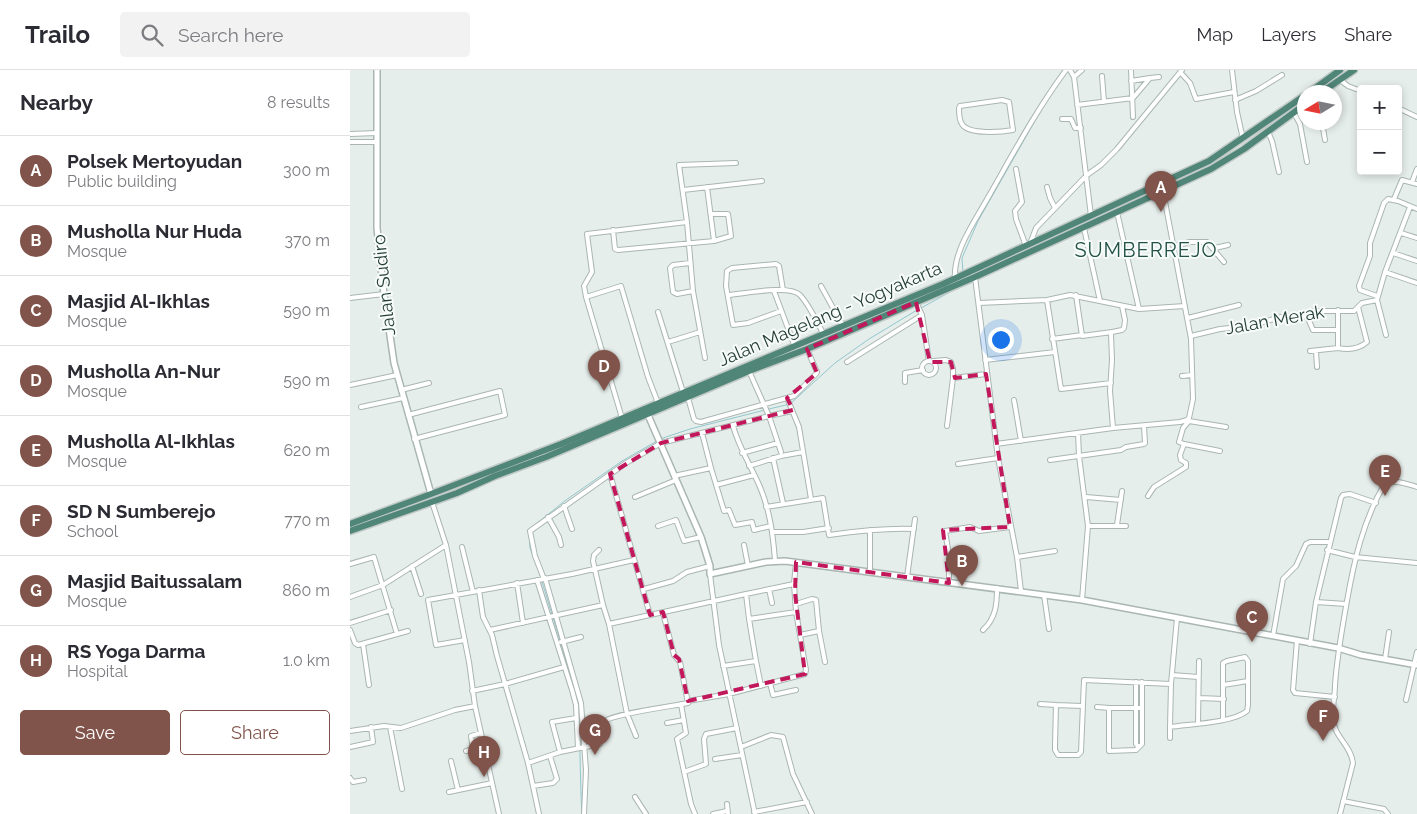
<!DOCTYPE html>
<meta charset="utf-8">
<style>
body{margin:0;font-family:Raleway,sans-serif;background:#f2f2f3;color:#2b2b33}
.controls{position:absolute;right:15px;top:15px;display:grid;overflow:hidden;border-radius:5px;box-shadow:0 2px 8px #0003}
.controls button{width:45px;height:45px;display:grid;place-items:center;padding:0;border:0;border-bottom:1px solid #e1e1e2;background:#fff;color:#2b2b33;font:25px sans-serif}
.compass{position:absolute;left:947px;top:15px;width:45px;height:45px;border-radius:50%;background:#fff;box-shadow:0 2px 8px #0003;rotate:260deg}
.you{position:absolute;left:650px;top:269px;width:18px;height:18px;margin:-12px;border:4px solid #fff;border-radius:50%;background:#1a73e8;box-shadow:0 0 0 8px #1a73e833}
.badge{display:grid;place-items:center;width:32px;height:32px;border-radius:50%;background:#81544b;color:#fff;font-size:16px;font-weight:700}
.pin{position:absolute;translate:-50% -41px;filter:drop-shadow(0 1px 2px #0008)}
.pin::after{content:'';position:absolute;top:26px;width:18px;height:15px;background:inherit;clip-path:polygon(0 0,100% 0,50% 100%)}
.list{margin:0;padding:0;list-style:none}
h2{display:flex;justify-content:space-between;align-items:center;height:65px;margin:0;padding:0 20px;font-size:21px}
h2 small{font-size:16px;font-weight:400;color:#7c7c81}
.list li{display:grid;grid-template-columns:32px 1fr auto;gap:15px;align-items:center;box-sizing:border-box;height:70px;padding:0 20px;border-top:1px solid #e1e1e2}
.list b{display:block;font-size:19px;white-space:nowrap}
.list p{margin:0;font-size:16px;white-space:nowrap;color:#7c7c81}
.list em{font-size:16px;font-style:normal;color:#7c7c81}
.actions{display:flex;gap:10px;padding:15px 20px}
.actions a{flex:1;padding:11px 0;border:1px solid #81544b;border-radius:5px;text-align:center;font-size:18px;color:#81544b}
.actions .main{background:#81544b;color:#fff}
.icon{flex:none;width:28px;height:28px;fill:none;stroke:currentColor;stroke-width:2;stroke-linecap:round;stroke-linejoin:round}
.map{position:relative;flex:none;width:1067px;height:744px;overflow:hidden}
header{display:flex;align-items:center;gap:30px;box-sizing:border-box;height:70px;padding:0 25px;background:#fff;border-bottom:1px solid #e1e1e2}
header strong{font-size:24px}
nav{display:flex;gap:28px;margin-inline-start:auto;font-size:18px}
.search{width:350px;height:45px;background:#f2f2f3;display:flex;align-items:center;gap:12px;box-sizing:border-box;padding:0 18px;border-radius:5px;color:#7c7c81;font-size:19px}
main{display:flex}
aside{flex:1;background:#fff}
.map>svg:first-child{display:block}
.lines{fill:none;stroke-linecap:round;stroke-linejoin:round}
.stream{stroke:#92c7cf;stroke-width:1}
.minor-casing{stroke:#a9b6b2;stroke-width:6}
.tertiary-casing{stroke:#a9b6b2;stroke-width:8}
.trunk-casing{stroke:#c2cac7;stroke-width:9}
.minor{stroke:#fff;stroke-width:4}
.tertiary{stroke:#fff;stroke-width:5}
.trunk{stroke:#508678;stroke-width:6}
.marked{fill:none;stroke:#c2185b;stroke-width:4;stroke-dasharray:10 6;stroke-linejoin:round}
.labels{text-anchor:middle;stroke-width:4;stroke-linejoin:round;paint-order:stroke}
.street-label{font-size:18px;fill:#264038;stroke:#f7fbf9}
.quarter-label{font-size:20px;letter-spacing:1px;fill:#225145;stroke:#f7fbf9}
</style>
<header>
<strong>Trailo</strong>
<div class="search"><svg class="icon" aria-label="search" viewBox="0 0 24 24"><circle cx="10" cy="10" r="6"/><path d="M15 15l6 6"/></svg>Search here</div>
<nav><a>Map</a><a>Layers</a><a>Share</a></nav>
</header>
<main>
<aside>
<h2>Nearby<small>8 results</small></h2>
<ul class="list">
<li><span class="badge">A</span><div><b>Polsek Mertoyudan</b><p>Public building</p></div><em>300 m</em></li>
<li><span class="badge">B</span><div><b>Musholla Nur Huda</b><p>Mosque</p></div><em>370 m</em></li>
<li><span class="badge">C</span><div><b>Masjid Al-Ikhlas</b><p>Mosque</p></div><em>590 m</em></li>
<li><span class="badge">D</span><div><b>Musholla An-Nur</b><p>Mosque</p></div><em>590 m</em></li>
<li><span class="badge">E</span><div><b>Musholla Al-Ikhlas</b><p>Mosque</p></div><em>620 m</em></li>
<li><span class="badge">F</span><div><b>SD N Sumberejo</b><p>School</p></div><em>770 m</em></li>
<li><span class="badge">G</span><div><b>Masjid Baitussalam</b><p>Mosque</p></div><em>860 m</em></li>
<li><span class="badge">H</span><div><b>RS Yoga Darma</b><p>Hospital</p></div><em>1.0 km</em></li>
</ul>
<div class="actions"><a class="main">Save</a><a>Share</a></div>
</aside>
<div class="map">
<svg width="1067" height="744" viewBox="0 0 1067 744">
<rect width="100%" height="100%" fill="#e6eeeb"/>
<g class="lines">
<!-- stream -->
<path class="stream" d="M713,7L718,1
M613,203L612,188L628,151L690,42
M571,238L609,217
M419,339L440,334L485,293L519,269L567,240
M310,369L340,359L415,340
M181,458L216,430L272,391L307,371
M179,461L180,478L183,486
M186,493L191,508
M192,512L210,570
M211,574L223,610
M224,617C232,659 229,701 232,744"/>
<!-- minor casing -->
<g class="minor-casing">
<path id="minor" d="M720,0L724,7L741,146
M781,0L783,47
M882,0L887,42L893,69
M830,2L840,13L846,29L884,22
M752,6L754,32
M724,7L732,0
M990,10L998,16L1011,21
M781,11L800,8
M652,30L659,32L663,60C652,62 618,65 612,54C609,50 609,43 609,38L610,36Z
M885,30L906,21L932,5
M727,35L783,28L800,8L809,7
M1048,38L1067,47
M944,43L950,54L957,92
M712,49H721L725,58H731
M972,52L975,70
M918,62L922,71L929,102
M0,64L27,63
M0,72H27
M666,99L672,132L665,141L666,149L676,176
M1062,112L1067,99
M697,117L700,128L705,138
M333,120L412,111
M1044,129L1052,110L1067,114
M767,142L789,239
M361,144H378L381,166L364,171
M734,158L750,231
M263,160L265,179L268,180L364,171L357,117
M1051,163L1067,168
M680,174L686,158L737,105L751,95L767,79L832,0
M825,176L840,172H857L874,192
M865,178L878,175
M1043,183L1067,191
M340,193L323,195L320,198L323,222L327,224L343,221
M1035,202L1067,213
M625,207L648,388L667,487L671,521
M605,208C603,180 627,148 640,124C664,82 687,39 716,0
M471,216L493,256
M424,221L445,277
M378,225C392,224 440,214 450,225C460,236 467,252 474,265
M726,225L732,266L762,262
M1027,226L1010,220L1009,216L1020,186V173L1034,133L1038,129L1048,131L1067,139
M236,227L272,348
M0,228L34,224
M697,230L711,319L761,313
M1027,230L1036,265
M566,232L572,245L579,291
M629,233L697,230L720,225L789,239L835,236
M988,240V278C998,280 1009,279 1017,272L1008,237
M431,241L398,253L383,255L376,216L377,201L382,198L426,194L429,196L433,220
M308,242L333,322
M957,246L963,260H988
M838,248L889,235
M841,266L870,259L899,256L931,247L957,246L964,241H1004L1012,233L1027,230L1035,202L1060,137
M702,269L732,265
M318,272L350,262
M960,281L988,278
M966,281L967,297
M355,288L343,221L337,152L329,95L386,93
M635,290L705,282
M583,291L596,290L601,292L603,299V308
M572 298a7 7 0 1 1 14 0a7 7 0 1 1-14 0Z
M497,292L572,245
M399,301L419,346L442,341
M832,306L842,305
M555,312V303L573,300
M0,315L47,305
M51,320L79,313
M338,328L344,349L346,351L351,352L444,326L466,304L467,302L457,279
M437,328L449,357L461,429
M664,330L671,371
M308,333L298,307L271,216L236,227L234,216L242,202L237,164L337,152
M11,337L53,328
M58,345L150,321L155,345L64,369
M839,351L876,357
M383,356C389,378 401,396 410,417C420,441 423,465 425,490
M597,356L603,308L636,304
M763,358L760,321L762,290L761,264L762,262L772,260L774,258L775,250L772,236
M352,363L361,398
M728,363L729,386L738,456L732,530
M646,374L763,358L830,352L837,350L839,348L843,329L841,269L813,121
M834,374L870,381
M392,383L428,373
M423,388L433,433
M700,390L771,380L776,377L794,374L795,373L794,356
M608,394L648,388
M399,396L431,386L453,382
M260,404L300,545L396,524
M324,406L361,398L374,441L379,440L385,455L402,452L404,460L421,456
M366,415L404,405
M798,426L804,417L836,397V393L831,390L830,385L834,374L829,372L833,358L839,351L837,350
M285,427L326,410
M736,427L771,430
M82,432L96,475L119,592L125,636L149,744
M214,436L222,459
M416,437L473,428L479,465C507,461 536,458 564,459
M198,447L209,467L211,475
M767,455L772,421
M308,456L326,450L334,471L351,467
M738,456H776
M520,460V502
M423,462H453L479,458
M394,475L398,496
M112,477L123,522
M249,480L244,485L243,491L253,535L259,554L277,644L286,666
M977,480L1005,487L1067,493
M667,487L705,481
M0,494L24,487L47,564
M62,496L71,524
M360,504L369,575L405,744
M557,507L565,449
M195,508L231,633L236,700L234,744
M194,509L185,486L180,461L276,393L311,373L419,346L431,382
M187,510L222,620L226,635L228,678
M167,513L173,553
M599,513V485L595,461L620,457L629,461L660,457
M444,514L396,524L399,549L446,542
M294,519L323,511L337,502L360,496
M419,519L422,533
M129,520L133,547L142,565L147,586L178,693L189,744
M694,525L699,559
M0,527L33,515L96,475
M966,532L996,534
M446,534L462,529L466,530L469,561L475,592
M0,553L41,540
M259,554L300,545
M0,560L5,573L8,575L58,561
M140,560L253,535
M633,560C646,548 647,534 647,518
M450,565L469,561
M923,566L933,509L946,496L956,474L960,472H979
M115,570L86,575L78,530L222,504L284,490
M947,570L943,620L945,623L985,627
M211,572L231,567
M13,574L19,615
M960,574L966,532L991,428L993,425L1000,424L1026,433
M1035,589L1039,562
M406,591L411,616
M373,596L406,591L399,549
M822,605L848,607
M786,612V674L789,677
M792,612V674L786,680L759,681V638H792
M420,613L423,625L446,620
M821,614L820,657C839,654 883,653 897,641L898,635V591L895,587L877,591L873,593V650
M873,615L898,611
M122,621L155,614L214,597
M849,628L874,629
M1056,630L1067,582
M338,631L379,624L455,604L456,600L446,542L444,514L446,492
M331,634L336,663L327,669L341,734L345,744
M690,634L706,635
M732,636L706,635L705,675V680L708,685H728L731,682L734,610L821,614L827,548
M747,637L759,638
M317,653L334,650
M848,653L849,591
M40,657L52,719
M0,661L34,656L51,658L105,640L125,636
M820,668V657
M0,677L23,672L21,657
M391,677L421,665L433,667L443,704L462,744
M123,679L121,666L131,663
M116,681L134,676
M210,682L202,652L226,648
M365,689L392,685
M101,691L108,720
M178,693L210,682L250,674C250,668 250,655 255,651C263,644 323,636 338,633L330,592L324,585L313,543
M334,702L356,694L354,669L356,664L387,658
M0,708L3,712L14,710
M183,716L203,713L207,709L200,686
M99,722L142,713
M285,727L296,744
M993,731L1034,739L1038,744
M377,734L378,744
M404,742L457,732
M363,744L377,741
M990,744L1003,693C1001,675 984,667 983,649C982,638 985,626 985,615C987,586 992,559 997,531C1004,491 1013,451 1034,415C1043,408 1057,414 1067,417"/>
</g>
<!-- tertiary casing -->
<g class="tertiary-casing">
<path id="tertiary" d="M27,0V158L34,224L44,293L81,424
M298,345L351,467L360,496V504L416,492L435,491L732,530L988,578L1011,585L1067,595"/>
</g>
<!-- trunk casing -->
<g class="trunk-casing">
<path id="trunk" d="M960,22L990,0
M972,22L1004,0
M0,454L81,424L211,374L593,214L859,91L954,26
M0,461L107,423L145,406L196,387L399,301L457,279L625,207L861,99L894,79L954,35"/>
</g>
<!-- minor -->
<use href="#minor" class="minor"/>
<!-- tertiary -->
<use href="#tertiary" class="tertiary"/>
<!-- trunk -->
<use href="#trunk" class="trunk"/>
</g>
<!-- marked area -->
<path class="marked" d="M566,232L580,292H601L605,308L636,304L660,457L593,460L599,513L446,492L445,523L455,604L338,631L329,589L324,585L313,542L300,545L260,404L311,373L443,340L437,328L467,303L457,279Z"/>
<g class="labels">
<!-- street labels -->
<g class="street-label">
<text transform="translate(34 215) rotate(-96)" y="6">Jalan Sudiro</text>
<text transform="translate(480 244) rotate(-23)" y="6">Jalan Magelang - Yogyakarta</text>
<text transform="translate(925 250) rotate(-10)" y="6">Jalan Merak</text>
</g>
<!-- quarter labels -->
<g class="quarter-label">
<text x="796" y="187">SUMBERREJO</text>
</g>
</g>
</svg>
<div class="controls">
<button>+</button>
<button>−</button>
</div>
<svg class="compass" viewBox="-18 -18 36 36"><path d="M0-13l5 13h-10z" fill="#e53935"/><path d="M0 13l5-13h-10z" fill="#7c7c81"/></svg>
<div class="you"></div>
<div class="pin badge" style="left:811px;top:142px">A</div>
<div class="pin badge" style="left:612px;top:516px">B</div>
<div class="pin badge" style="left:902px;top:572px">C</div>
<div class="pin badge" style="left:254px;top:321px">D</div>
<div class="pin badge" style="left:1035px;top:426px">E</div>
<div class="pin badge" style="left:973px;top:671px">F</div>
<div class="pin badge" style="left:245px;top:685px">G</div>
<div class="pin badge" style="left:134px;top:707px">H</div>
</div>
</main>
